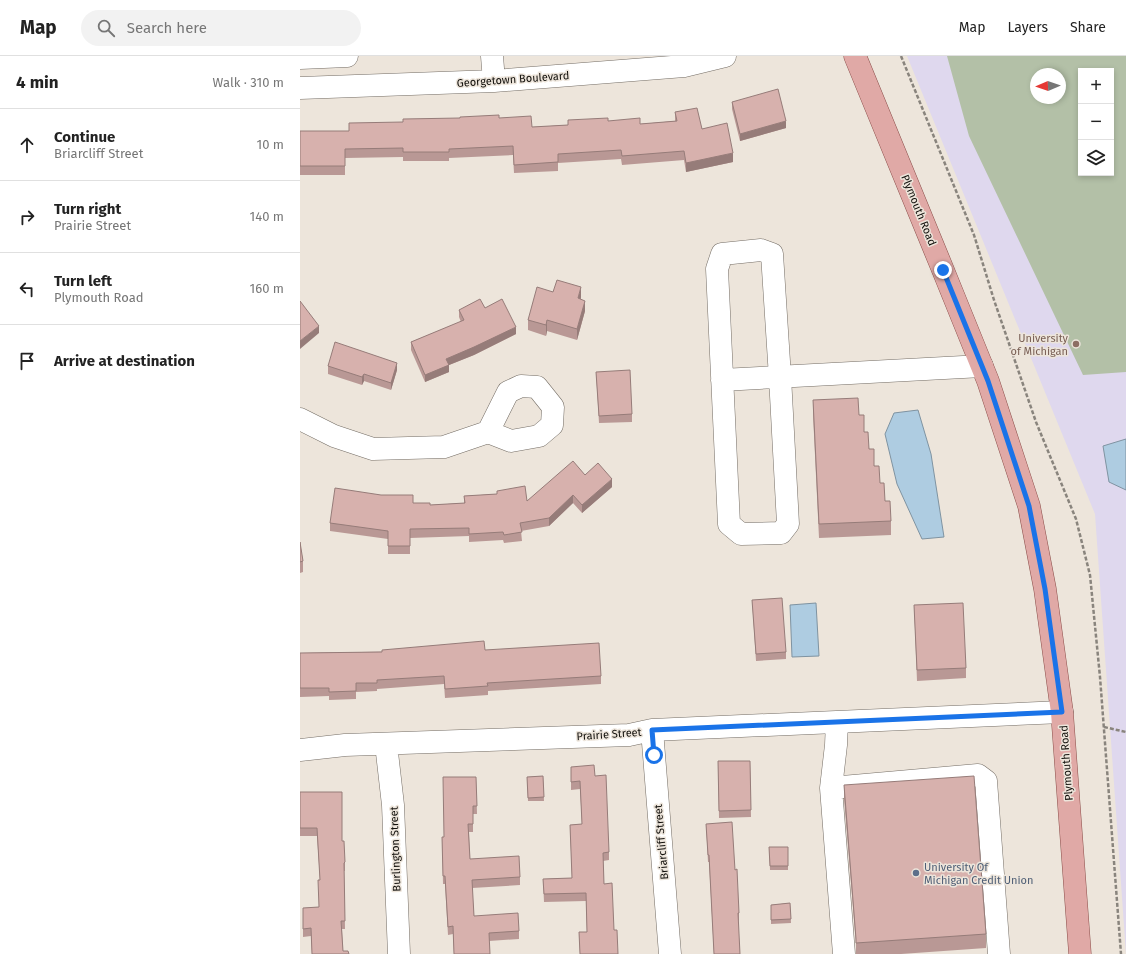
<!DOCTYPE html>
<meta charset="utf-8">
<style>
body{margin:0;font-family:"Fira Sans",sans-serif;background:#f2f2f2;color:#222}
.controls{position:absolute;right:12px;top:12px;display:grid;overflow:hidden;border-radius:0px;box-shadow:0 2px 6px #0003}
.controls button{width:36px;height:36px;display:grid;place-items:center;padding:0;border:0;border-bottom:1px solid #e0e0e0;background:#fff;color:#222;font:20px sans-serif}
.compass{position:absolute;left:730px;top:12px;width:36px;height:36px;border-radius:50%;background:#fff;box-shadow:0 2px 6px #0003;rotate:268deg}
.stop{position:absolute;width:12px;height:12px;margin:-9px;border:3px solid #1a73e8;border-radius:50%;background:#fff}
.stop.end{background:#1a73e8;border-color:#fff;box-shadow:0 1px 4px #0008}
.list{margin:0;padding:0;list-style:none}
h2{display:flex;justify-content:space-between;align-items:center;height:52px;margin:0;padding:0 16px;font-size:17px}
h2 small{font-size:13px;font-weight:400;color:#767676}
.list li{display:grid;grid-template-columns:26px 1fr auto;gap:12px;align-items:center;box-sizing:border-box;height:72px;padding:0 16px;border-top:1px solid #e0e0e0}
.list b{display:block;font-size:15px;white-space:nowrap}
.list p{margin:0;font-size:13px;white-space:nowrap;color:#767676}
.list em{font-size:13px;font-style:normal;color:#767676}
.icon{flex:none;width:22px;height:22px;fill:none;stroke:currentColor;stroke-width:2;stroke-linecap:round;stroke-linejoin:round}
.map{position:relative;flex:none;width:826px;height:898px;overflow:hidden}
header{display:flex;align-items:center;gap:24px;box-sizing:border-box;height:56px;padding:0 20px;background:#fff;border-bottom:1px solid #e0e0e0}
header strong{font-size:19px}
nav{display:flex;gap:22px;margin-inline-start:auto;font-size:14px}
.search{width:280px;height:36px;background:#f2f2f2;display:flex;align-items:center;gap:10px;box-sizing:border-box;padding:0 14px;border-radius:22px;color:#767676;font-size:15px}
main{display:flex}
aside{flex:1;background:#fff}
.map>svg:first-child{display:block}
.education{fill:#dfd8ee;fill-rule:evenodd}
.green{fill:#b3c0a7;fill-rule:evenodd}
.water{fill:#aecce1;stroke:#7f93a1}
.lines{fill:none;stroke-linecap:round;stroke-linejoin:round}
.minor-casing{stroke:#746d65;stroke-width:23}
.major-casing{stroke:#8a4d49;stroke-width:23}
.path{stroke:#89847d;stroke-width:2.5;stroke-dasharray:4 2;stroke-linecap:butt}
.minor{stroke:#fff;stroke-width:22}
.major{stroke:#e0a9a6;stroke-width:22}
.wall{fill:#b99895}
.shaded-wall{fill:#967c79}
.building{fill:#d7b1ad;stroke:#967c79}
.route{stroke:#1a73e8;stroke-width:5}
.education-dot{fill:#8d6e63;stroke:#ede5db;stroke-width:1.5}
.service-dot{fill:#5c6f8a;stroke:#ede5db;stroke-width:1.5}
.labels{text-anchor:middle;stroke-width:3;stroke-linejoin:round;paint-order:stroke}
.street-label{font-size:11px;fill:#110f0b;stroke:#ede5db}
.education-label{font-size:11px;fill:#785e54;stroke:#ede5db;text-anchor:end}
.service-label{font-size:11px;fill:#4e5e75;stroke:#ede5db;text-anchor:start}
</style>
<header>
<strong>Map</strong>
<div class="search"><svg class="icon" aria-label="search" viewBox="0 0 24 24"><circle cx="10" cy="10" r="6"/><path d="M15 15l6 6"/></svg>Search here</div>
<nav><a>Map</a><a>Layers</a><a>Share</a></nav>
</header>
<main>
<aside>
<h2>4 min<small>Walk · 310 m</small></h2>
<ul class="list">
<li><svg class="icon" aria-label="ahead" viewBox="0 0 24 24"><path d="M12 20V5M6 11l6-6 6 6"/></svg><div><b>Continue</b><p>Briarcliff Street</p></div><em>10 m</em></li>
<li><svg class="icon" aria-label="right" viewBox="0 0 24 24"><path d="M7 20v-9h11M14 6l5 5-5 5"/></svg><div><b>Turn right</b><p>Prairie Street</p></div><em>140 m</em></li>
<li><svg class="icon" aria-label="left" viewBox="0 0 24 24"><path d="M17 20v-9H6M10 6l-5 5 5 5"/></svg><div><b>Turn left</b><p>Plymouth Road</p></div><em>160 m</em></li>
<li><svg class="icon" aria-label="arrive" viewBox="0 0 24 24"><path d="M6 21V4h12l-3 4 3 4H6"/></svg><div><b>Arrive at destination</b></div></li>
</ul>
</aside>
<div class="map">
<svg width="826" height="898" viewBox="0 0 826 898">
<rect width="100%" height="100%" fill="#ede5db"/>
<!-- education -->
<path class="education" d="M607,0H826V898L795,458ZM781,15H811V117H781ZM736,18H760V42H736Z"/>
<!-- green -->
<path class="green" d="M647,0H826V316L783,319L669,80ZM781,15H811V117H781ZM736,18H760V42H736Z"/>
<!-- water -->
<path class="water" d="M618,354L631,398L644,481L622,483L597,428L585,378L594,357Z
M826,383V434L809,426L803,390Z
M516,547L519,600L492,601L490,549Z"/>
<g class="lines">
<!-- minor casing -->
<g class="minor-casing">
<path id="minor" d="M192,0L194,25
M0,2L47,0
M0,32L194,25L384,10L425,0
M461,194L472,198L480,321L488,468L481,477L441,478L429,468L417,213L422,198Z
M422,324L682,310
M0,363L34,380L73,393L144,391L188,376L211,385L239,380L252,369L253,351L237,331L221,330L208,336L188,376
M537,666L536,689L531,732L544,898
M352,674L370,898
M86,688L93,749L99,898
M0,694L45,689L329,679L352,674L762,656
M531,732L678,719L686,725L699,898"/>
</g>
<!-- major casing -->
<g class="major-casing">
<path id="major" d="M555,0L643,214L688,325L729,450L745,533L762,656L780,898"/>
</g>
<!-- path -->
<path class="path" d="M601,0L674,179L694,244L736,366L776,463L790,519L800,621L821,898
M804,671L826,676"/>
<!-- minor -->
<use href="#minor" class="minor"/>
<!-- major -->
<use href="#major" class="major"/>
</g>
<!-- wall -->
<path class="wall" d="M432,46L486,72L440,85L432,53Z
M375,56L402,73L433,106L386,116L384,104L322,109L321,103L258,107V115L214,117L213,99L149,102V105H103V101L45,102V119H0V75H49L103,66L199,62L232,71L268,69L308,65L340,68L375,65Z
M253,236L281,241V243L285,255L277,284L247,275L246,280L228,274V264Z
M185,252L216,278L174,299L149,309V316L125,326L111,294V286L161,266L159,261V254Z
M28,310L97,314L91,334L64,325L62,329L28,318Z
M296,316L332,358V366L299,367Z
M513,344L559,359L591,465V479L519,482L513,358Z
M285,419L312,431L282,457L273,447L249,470L221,475L222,485L204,487L203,484L169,486V480L110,482V498H88V483L30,475V467L113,447L130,449L164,447V440L197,438V435L227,445Z
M0,486L3,505V516L0,517Z
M452,544L486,596V603L456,605Z
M614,549L666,612V622L617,625Z
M185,594L301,620V628L188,635V639L145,642L144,628L77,633V635L56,636V643L29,644V640L0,641V597Z
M418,705H450L451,761L419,762Z
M271,711L295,720L309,796V804L303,805L304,828L314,874L318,898H280L279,876H287L286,845L244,846L243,823L272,822L270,769L282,768L280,733L271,734Z
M243,720L244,745H228L227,721Z
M176,721L177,758H173V776H169L170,803L220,821V829L172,832L174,860L219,875V883L189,885L190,898H154L153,878L148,879L145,828H143L142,781H144Z
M544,729L686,878V892L601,898H556V888L544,743Z
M0,736L42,785L45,806V815H44L45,873H42L43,895L49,898H12L11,880L3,881V852L19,851L20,824L17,780H0Z
M406,768L435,814L439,857V864L438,865L440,898H414L409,806H408Z
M469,791H488V814H470Z
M490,847L491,867L471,868V849Z"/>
<!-- shaded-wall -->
<path class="shaded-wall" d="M486,65V72L440,85V78Z
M433,97V106L386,116V107Z
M281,231V241L278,253V242Z
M285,245V255L277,284V273Z
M247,264V275L246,280V269Z
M19,270V277L0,293V285Z
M216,271V278L174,299L149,309V316L125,326V319L146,303Z
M97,307V314L91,334V327Z
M64,318V325L62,329V321Z
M312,423V431L282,457V449Z
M273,439V447L249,470V462Z"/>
<!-- building -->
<path class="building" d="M478,33L486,65L440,78L432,46Z
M397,52L402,73L427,67L433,97L386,107L384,95L322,100L321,94L258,98V106L214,109L213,90L149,93V96H103V92L45,93V110H0V75H49V67L103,66V63L160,62V61L199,59V62L231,60L232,71L268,69V64L308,62V65L340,62V68L377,65L375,56Z
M257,224L281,231L278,242L285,245L277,273L247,264L246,269L228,264L237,231L253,236Z
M180,243L185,252L202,243L216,271L174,291L146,303L149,309L125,319L111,286L164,264L159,254Z
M0,245L19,270L0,285Z
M35,286L97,307L91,327L64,318L62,321L28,310Z
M330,314L332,358L299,360L296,316Z
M558,342L559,359H564V376H568L569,393H574V410H579L580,427H584L585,445H590L591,465L519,468L513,344Z
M273,405L285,419L298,407L312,423L282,449L273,439L249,462L220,467L222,476L204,479L203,476L169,478V472L110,473V490H88V475L30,467L35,432L81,439H113V447H130V449L165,447L164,440L197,438V435L225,430L227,445Z
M0,486L3,505L0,506Z
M482,542L486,596L456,598L452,544Z
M663,547L666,612L617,614L614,549Z
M184,585L185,594L299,587L301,620L187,627L188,630L145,633L144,620L77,624V627H56V635L29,636V632H0V597L82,596V594Z
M418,705H450L451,754L419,755Z
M294,709L295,720L306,719L309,796L303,797L304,828L312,827L314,874H317L318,898H280L279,876H287L286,837L244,838L243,823L272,822L270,769L282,768L280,725L271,726V711Z
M243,720L244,741L228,742L227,721Z
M674,720L686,878L556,887V883L544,729Z
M143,721H176L177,750H173V768H168L170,803L219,800L220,821L172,824L174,860L218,857L219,875L189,877L190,898H154L153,870L148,871L145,820H143L142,781H144Z
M0,736H42V785H44L45,806L44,807L45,865H41L43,895H48L49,898H12L11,872L3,873V852L19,851L18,824H20L17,772H0Z
M432,766L435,814L437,813L439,857H438L440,898H414L409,799H408L406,768Z
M469,791H488V810H470Z
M490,847L491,863L471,864V849Z"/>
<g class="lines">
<!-- route -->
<path class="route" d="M354,699L352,674L762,656L745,533L729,450L688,325L643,214"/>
</g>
<!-- markers -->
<circle class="education-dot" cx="776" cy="288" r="4"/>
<circle class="service-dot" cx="616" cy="817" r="4"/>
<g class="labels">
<!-- street labels -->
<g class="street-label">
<text transform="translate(213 23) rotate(-4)" y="4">Georgetown Boulevard</text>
<text transform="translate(619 154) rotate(68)" y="4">Plymouth Road</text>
<text transform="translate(309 678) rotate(-4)" y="4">Prairie Street</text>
<text transform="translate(766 707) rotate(-94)" y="4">Plymouth Road</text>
<text transform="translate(361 786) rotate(-95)" y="4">Briarcliff Street</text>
<text transform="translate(95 793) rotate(-92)" y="4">Burlington Street</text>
</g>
<!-- education labels -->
<g class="education-label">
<text x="768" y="286">University<tspan x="768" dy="13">of Michigan</tspan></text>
</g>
<!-- service labels -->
<g class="service-label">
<text x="624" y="815">University Of<tspan x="624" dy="13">Michigan Credit Union</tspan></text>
</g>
</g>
</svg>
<div class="controls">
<button>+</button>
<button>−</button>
<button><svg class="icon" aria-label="layers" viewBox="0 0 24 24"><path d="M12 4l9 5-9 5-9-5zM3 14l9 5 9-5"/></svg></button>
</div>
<svg class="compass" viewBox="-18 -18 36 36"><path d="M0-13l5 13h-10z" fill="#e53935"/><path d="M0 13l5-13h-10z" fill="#767676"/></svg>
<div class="stop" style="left:354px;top:699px"></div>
<div class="stop end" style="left:643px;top:214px"></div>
</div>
</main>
